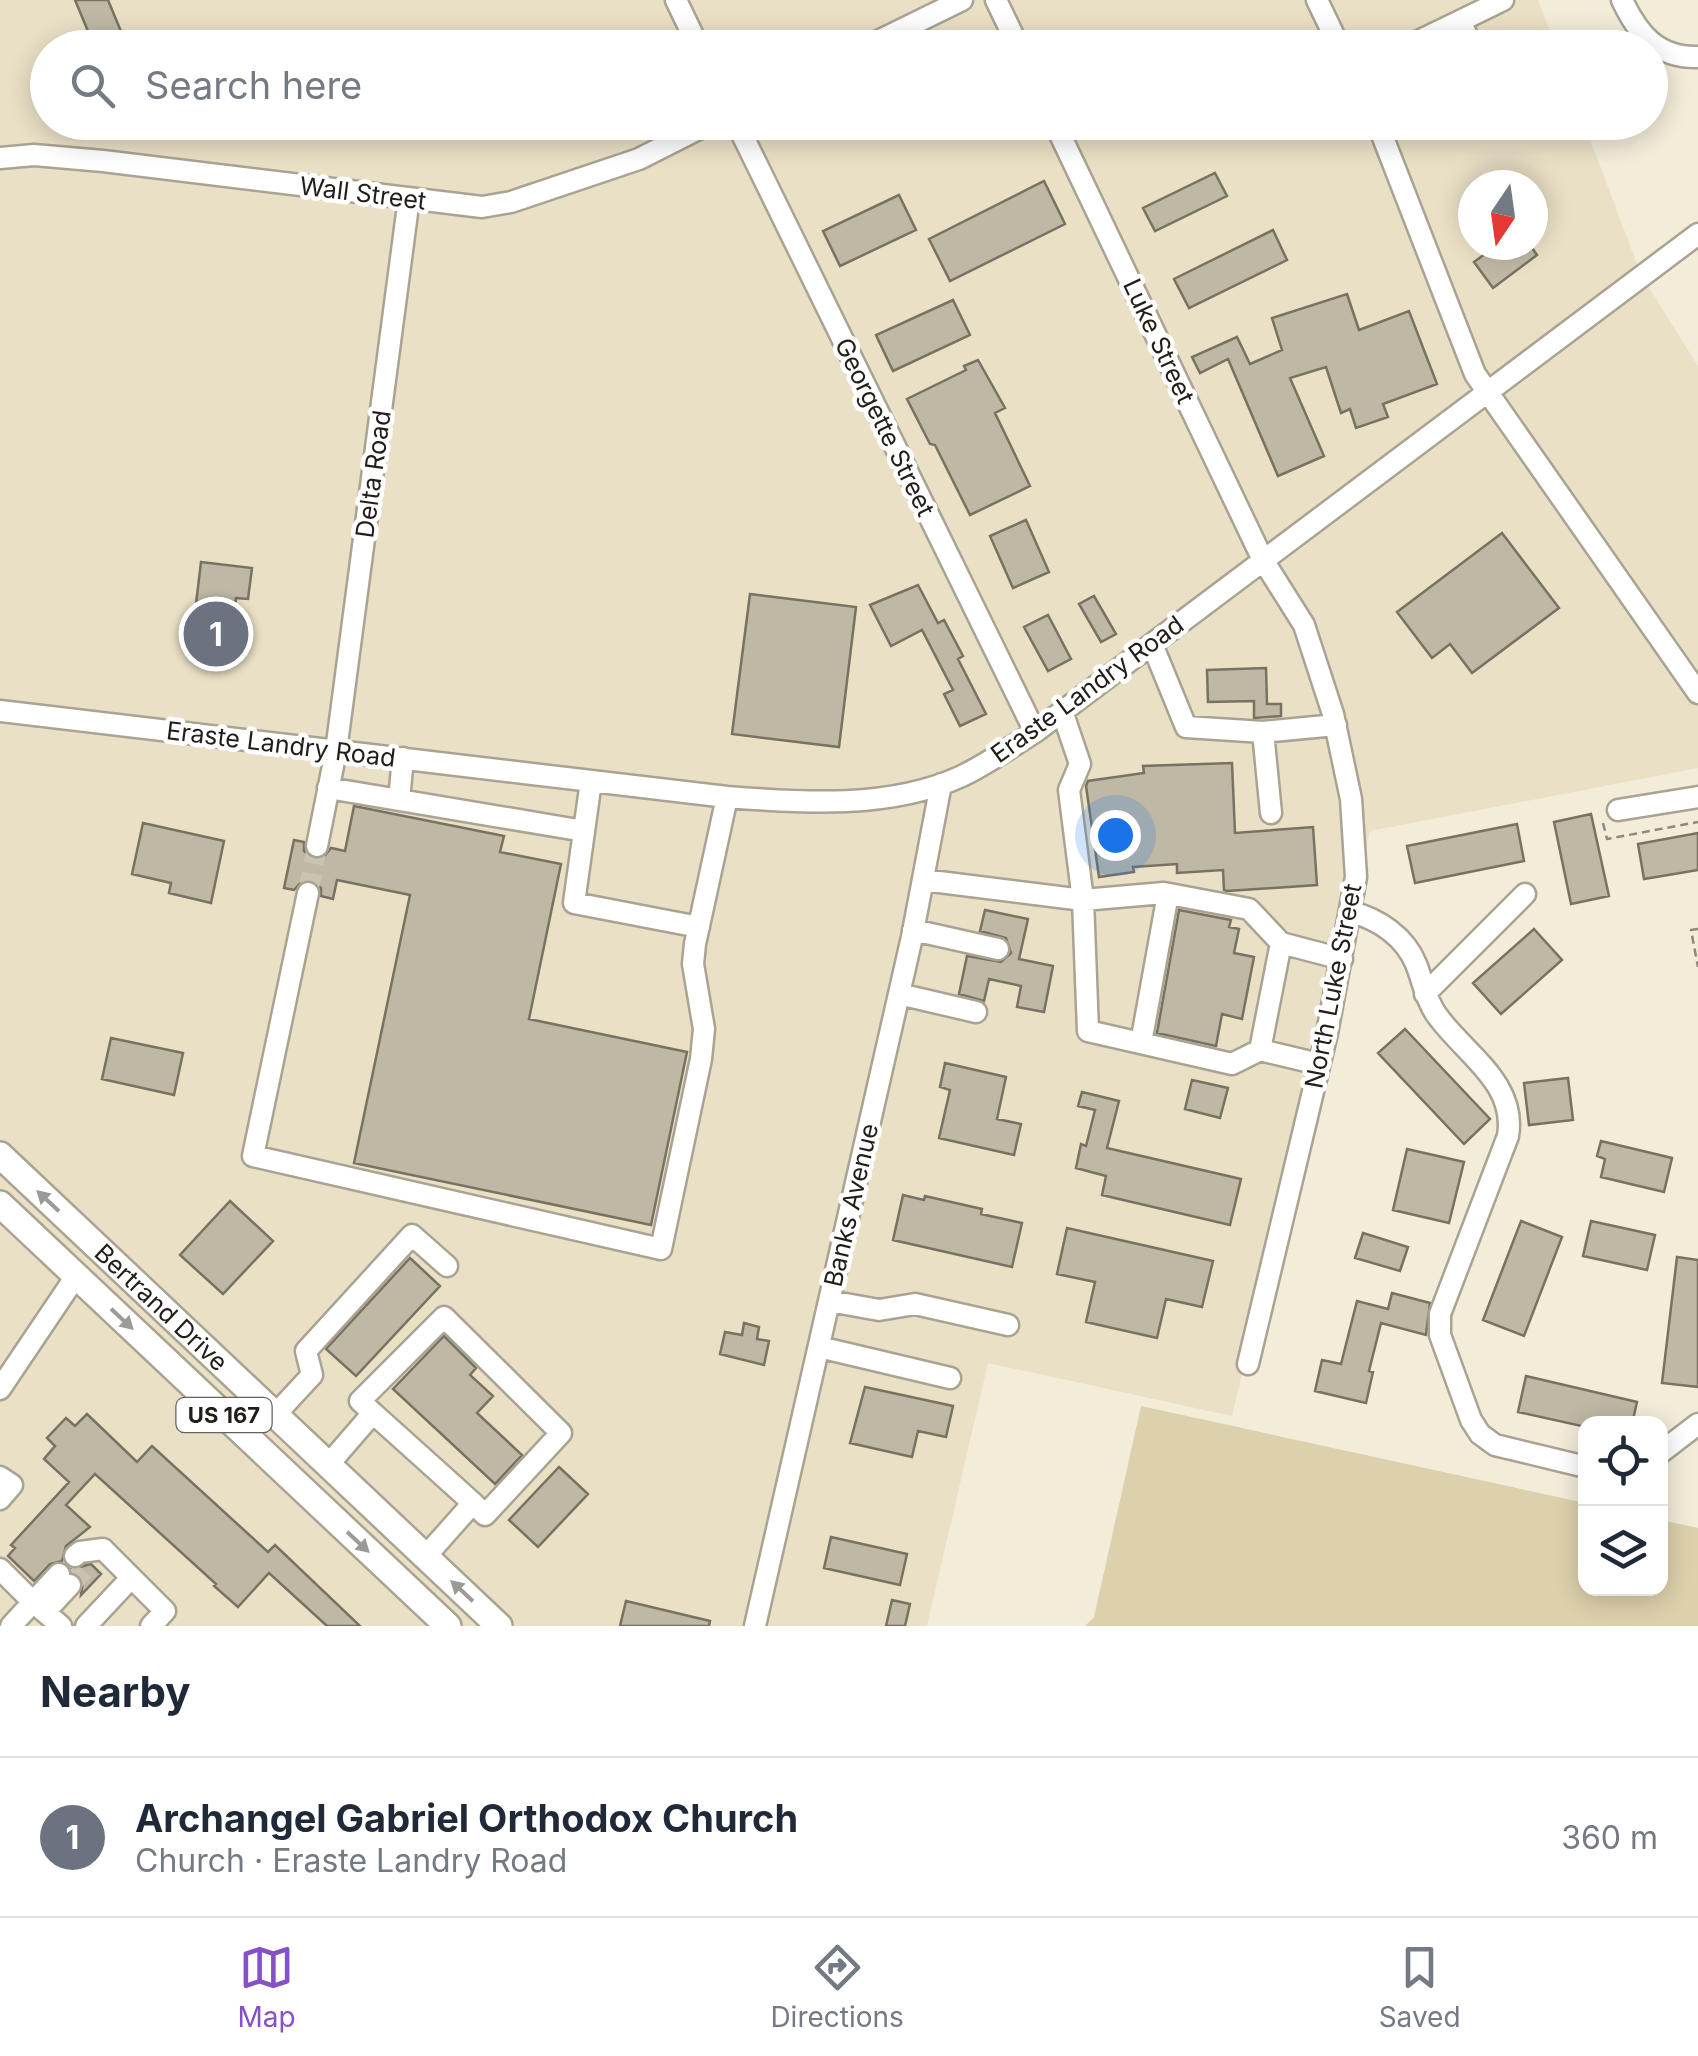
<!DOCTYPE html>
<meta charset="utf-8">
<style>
body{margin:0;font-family:Inter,sans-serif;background:#f6f6f7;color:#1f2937}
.controls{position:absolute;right:30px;bottom:30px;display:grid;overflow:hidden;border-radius:20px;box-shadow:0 5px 25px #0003}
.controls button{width:90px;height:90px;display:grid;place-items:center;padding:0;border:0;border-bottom:2px solid #e0e1e3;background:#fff;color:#1f2937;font:50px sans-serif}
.compass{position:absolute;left:1458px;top:170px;width:90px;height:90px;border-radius:50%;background:#fff;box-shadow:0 5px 25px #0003;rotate:193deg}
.you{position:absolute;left:1115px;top:835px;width:35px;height:35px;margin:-25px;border:8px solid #fff;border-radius:50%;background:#1a73e8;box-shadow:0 0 0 15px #1a73e833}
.badge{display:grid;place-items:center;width:65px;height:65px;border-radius:50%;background:#8550c8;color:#fff;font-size:32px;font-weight:700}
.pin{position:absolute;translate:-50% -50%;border:5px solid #fff;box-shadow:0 2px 10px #0006}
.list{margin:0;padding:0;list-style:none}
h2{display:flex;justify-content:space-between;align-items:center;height:130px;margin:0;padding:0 40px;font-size:42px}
h2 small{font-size:32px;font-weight:400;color:#747a83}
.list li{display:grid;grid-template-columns:65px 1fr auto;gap:30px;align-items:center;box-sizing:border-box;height:160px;padding:0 40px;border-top:2px solid #e0e1e3}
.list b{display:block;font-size:38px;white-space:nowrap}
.list p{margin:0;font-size:32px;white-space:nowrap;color:#747a83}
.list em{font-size:32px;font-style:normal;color:#747a83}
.icon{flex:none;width:55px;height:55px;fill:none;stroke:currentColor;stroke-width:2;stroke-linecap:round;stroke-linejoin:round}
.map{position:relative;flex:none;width:1698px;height:1626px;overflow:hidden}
.search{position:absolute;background:#fff;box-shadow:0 5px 25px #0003;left:30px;right:30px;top:30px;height:110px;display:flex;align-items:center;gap:25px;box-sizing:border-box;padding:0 35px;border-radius:55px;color:#747a83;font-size:38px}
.sheet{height:290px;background:#fff}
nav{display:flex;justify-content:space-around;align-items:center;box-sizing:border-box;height:140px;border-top:2px solid #e0e1e3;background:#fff;font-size:28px;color:#747a83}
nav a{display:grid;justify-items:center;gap:5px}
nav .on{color:#8550c8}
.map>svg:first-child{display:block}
.built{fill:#eae0c6;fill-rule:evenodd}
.green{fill:#ddd0ac}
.building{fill:#beb8a5;stroke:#787261;stroke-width:2.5}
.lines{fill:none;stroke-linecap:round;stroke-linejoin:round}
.minor-tunnel{stroke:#c9c3b2;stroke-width:20;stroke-dasharray:20 10;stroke-linecap:butt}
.minor-casing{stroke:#a9a391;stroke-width:25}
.major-casing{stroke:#a9a391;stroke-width:30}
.path{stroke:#8e897c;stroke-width:2.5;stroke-dasharray:8 5;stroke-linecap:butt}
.minor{stroke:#fff;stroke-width:20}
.major{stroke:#fff;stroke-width:25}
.oneway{fill:#9b9a97}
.labels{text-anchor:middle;stroke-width:9;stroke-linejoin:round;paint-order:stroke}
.shield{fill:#fff;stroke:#64625d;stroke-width:2.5}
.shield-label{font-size:22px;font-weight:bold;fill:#211e17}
.street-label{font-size:25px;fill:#211e17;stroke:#fff}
</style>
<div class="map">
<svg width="1698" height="1626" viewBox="0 0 1698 1626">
<rect width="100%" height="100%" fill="#f3ecd9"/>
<!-- built -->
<path class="built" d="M0,0H1538L1556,47L48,48V122L1584,123L1641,275L1698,366V768L1370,831L1232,1416L988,1363L927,1626H0ZM1473,185H1533V245H1473Z"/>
<!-- green -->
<path class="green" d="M1141,1406L1585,1503L1586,1588H1660L1661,1520L1698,1528V1626H1085L1094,1617Z"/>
<!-- building -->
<path class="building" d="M75,0H108L125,41L109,48H95Z
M1215,173L1227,196L1155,231L1143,208Z
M1044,181L1065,224L950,281L929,239Z
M899,195L916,230L840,266L823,231Z
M1273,230L1287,260L1189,308L1174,279Z
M1497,245H1530L1537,255L1493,288L1474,262Z
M1347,294L1359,330L1409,311L1437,384L1383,404L1388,417L1356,428L1350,409L1341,413L1326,367L1290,378L1324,456L1278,476L1228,359L1200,373L1192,357L1237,337L1250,364L1282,350L1272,318Z
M953,300L970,335L893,371L876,335Z
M978,360L1005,408L995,413L1030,486L970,515L935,445L930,444L907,399L966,370L964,366Z
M1026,520L1049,572L1013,588L990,536Z
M1502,533L1559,608L1472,673L1450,644L1432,658L1397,612Z
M201,562L252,568L248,599L236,598L228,667L196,663L202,604H196Z
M918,585L938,623L944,620L963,656L958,659L986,714L960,726L944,694L953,690L922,630L891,646L870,605Z
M750,594L856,607L839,747L732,734Z
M1094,596L1116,634L1101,642L1079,604Z
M1048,615L1071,659L1048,671L1024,627Z
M1266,668L1267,704H1281V716L1254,718V701L1208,702L1207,670Z
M1232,763L1235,833L1313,827L1317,885L1227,891L1224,890L1223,870L1177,873V864L1133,867L1134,872L1099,877L1086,786L1088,781L1144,773L1143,766Z
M354,806L504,836L500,852L561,864L529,1019L687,1052L651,1225L354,1163L410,895L337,880L333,899L321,896V888L312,880H303L294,890L284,888L294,840L304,842V851L313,859H322L331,848L345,851Z
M1591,814L1609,896L1571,904L1554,822Z
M143,823L224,841L211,903L169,893L171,883L132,874Z
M1517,824L1524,861L1415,883L1407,846Z
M1698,833V870L1644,879L1638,844Z
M985,910L1028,919L1019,959L1053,966L1044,1012L1017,1007L1021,986L989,979L984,1001L959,994L967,956L1001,962L1011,953L1006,938L980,931Z
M1179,910L1231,920L1229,927L1239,929L1234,953L1254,957L1242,1019L1222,1014L1216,1046L1157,1033Z
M1534,929L1562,960L1501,1014L1473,983Z
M1405,1029L1490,1119L1464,1144L1378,1053Z
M111,1038L183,1053L174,1095L102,1079Z
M945,1063L1006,1077L997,1119L1021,1124L1014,1155L939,1138L950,1090L940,1087Z
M1568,1078L1573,1120L1529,1125L1524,1083Z
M1192,1080L1228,1088L1220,1118L1185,1109Z
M1082,1092L1119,1101L1107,1148L1241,1179L1230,1225L1102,1195L1106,1176L1076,1168L1081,1144L1086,1146L1095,1110L1078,1106Z
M1601,1141L1672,1158L1664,1192L1601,1177L1605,1159L1597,1156Z
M1407,1149L1464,1162L1449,1223L1393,1210Z
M903,1195L924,1200L925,1196L982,1209L981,1214L1022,1223L1012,1267L893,1240Z
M230,1201L273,1241L223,1294L180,1255Z
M1521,1221L1562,1237L1524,1336L1483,1320Z
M1591,1221L1655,1235L1647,1270L1583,1256Z
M1067,1228L1213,1261L1202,1307L1166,1299L1157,1338L1086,1322L1095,1282L1057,1274Z
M1363,1233L1408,1247L1400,1271L1355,1258Z
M1677,1257L1698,1260V1387L1662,1383Z
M410,1258L440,1286L356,1376L326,1349Z
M1392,1293L1430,1303L1426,1335L1381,1323L1369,1371L1373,1372L1366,1403L1315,1391L1322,1360L1341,1364L1357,1301L1388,1309Z
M744,1323L759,1327L757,1339L769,1341L764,1365L720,1354L725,1332L742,1335Z
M444,1336L476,1368L470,1375L493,1396L477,1413L522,1455L495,1484L393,1389Z
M1526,1376L1637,1402L1632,1424H1586V1427L1518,1412Z
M865,1387L953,1406L946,1437L918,1431L912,1457L850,1443Z
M87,1414L137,1462L152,1446L268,1552L275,1545L360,1626H327L269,1573L238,1607L214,1586L216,1584L95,1474L66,1505L90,1527L66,1546L62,1561L50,1564L34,1581L8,1556L15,1548L11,1545L69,1482L44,1459L55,1446L47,1438L66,1418L75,1426Z
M559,1467L588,1494L538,1547L509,1520Z
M831,1537L907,1554L900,1585L824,1568Z
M91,1564L101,1574L81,1595L83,1580L72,1569Z
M892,1600L910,1604L905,1626H886Z
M626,1601L710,1621L709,1626H620Z"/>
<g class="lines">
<!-- minor-tunnel -->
<path class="minor-tunnel" d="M308,893L317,846
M70,1585L90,1563"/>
<!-- minor casing -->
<g class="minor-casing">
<path id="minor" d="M676,0L699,48
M996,0L1019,48
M1317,0L1340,48
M1622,0C1638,34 1657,58 1698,57
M1460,21L1503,0
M864,48L962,0
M1404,48L1460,21L1473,48
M736,122L1035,732
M1054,122L1263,560L1304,625L1333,714L1351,799L1356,877L1327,1033L1248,1364
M1377,122L1475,374L1698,693
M0,158L34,155L103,161L482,207L511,202L639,159L712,122
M1152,644L1186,727L1263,732L1336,725
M0,711L727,797C803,803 891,809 962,776C987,764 1011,747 1035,732L1698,234
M1263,732L1271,813
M591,781L574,903L699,927
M328,788L584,831
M399,800L403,758
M1618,810L1698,797
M317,846L336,751L409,198
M923,880L1083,900L1069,790L1080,764L1062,711
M308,893L253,1156L661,1249L701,1059L704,1029L693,964L695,944L727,797
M1351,912C1379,919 1405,937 1416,964C1423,981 1425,998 1436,1014C1463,1053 1517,1082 1508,1136L1440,1314V1335L1471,1420L1480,1434L1495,1445L1586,1467
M913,930L998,949
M1281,943L1249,909L1164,893L1083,900L1088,1031L1232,1064L1260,1050L1319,1064
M899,994L976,1012
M1425,994L1525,894
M1141,1043L1168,894
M1260,1050L1281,943L1342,959
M829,1301L879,1310L915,1304L1008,1325
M819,1347L950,1378
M0,1389L76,1276
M373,1413L360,1401L444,1317L561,1433L485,1515L473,1503
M275,1415L312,1375L306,1351L412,1235L447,1266
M1660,1453L1698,1424
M328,1465L373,1413L473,1503L425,1557
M0,1477L12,1485L0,1499
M103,1549L165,1611L151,1626
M75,1556L80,1552L103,1549
M0,1569L33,1602L59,1574
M45,1612L70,1585
M11,1626L33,1602L61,1626
M86,1626L131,1578
M755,1626L912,937L941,784"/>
</g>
<!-- major casing -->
<g class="major-casing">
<g id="major">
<path id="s1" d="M0,1155L499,1626"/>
<path d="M0,1204L448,1626"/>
</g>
</g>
<!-- path -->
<path class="path" d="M1603,823L1607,839L1698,822
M1698,929L1691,930L1698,967"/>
<!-- minor -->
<use href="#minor" class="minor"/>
<!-- major -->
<use href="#major" class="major"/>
</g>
<!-- one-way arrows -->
<defs><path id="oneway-solid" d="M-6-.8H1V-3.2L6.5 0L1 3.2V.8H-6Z" transform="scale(2.5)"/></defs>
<g class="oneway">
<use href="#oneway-solid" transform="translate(48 1201) rotate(-137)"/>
<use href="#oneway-solid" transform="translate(122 1319) rotate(43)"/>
<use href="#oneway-solid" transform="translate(358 1542) rotate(43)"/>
<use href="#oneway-solid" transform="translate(462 1591) rotate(-137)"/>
</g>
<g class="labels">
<!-- shield labels -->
<rect class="shield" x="176.5" y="1398" width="95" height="34" rx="8"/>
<g class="shield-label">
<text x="224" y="1423">US 167</text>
</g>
<!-- street labels -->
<g class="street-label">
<text transform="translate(363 193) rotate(7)" y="9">Wall Street</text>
<text transform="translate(1159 341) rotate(65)" y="9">Luke Street</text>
<text transform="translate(885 427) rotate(64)" y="9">Georgette Street</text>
<text transform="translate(373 474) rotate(-82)" y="9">Delta Road</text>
<text transform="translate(1087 689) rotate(-36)" y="9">Eraste Landry Road</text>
<text transform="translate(281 744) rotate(7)" y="9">Eraste Landry Road</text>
<text transform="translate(1333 986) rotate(-79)" y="9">North Luke Street</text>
<text transform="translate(851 1205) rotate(-77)" y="9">Banks Avenue</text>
<text dy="9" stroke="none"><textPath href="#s1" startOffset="222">Bertrand Drive</textPath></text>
</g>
</g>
</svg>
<div class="controls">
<button><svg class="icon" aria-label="locate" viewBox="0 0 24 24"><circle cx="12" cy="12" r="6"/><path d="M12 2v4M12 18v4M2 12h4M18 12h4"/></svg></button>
<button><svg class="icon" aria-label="layers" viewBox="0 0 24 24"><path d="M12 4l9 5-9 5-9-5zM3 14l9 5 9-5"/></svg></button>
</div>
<svg class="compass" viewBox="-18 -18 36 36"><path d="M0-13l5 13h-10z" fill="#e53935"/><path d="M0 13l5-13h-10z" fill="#747a83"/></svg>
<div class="you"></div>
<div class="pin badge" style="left:216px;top:634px;background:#6b7280">1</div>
<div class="search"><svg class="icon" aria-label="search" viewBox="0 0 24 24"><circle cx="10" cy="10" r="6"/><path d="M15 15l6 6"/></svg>Search here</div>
</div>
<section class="sheet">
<h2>Nearby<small></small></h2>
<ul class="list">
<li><span class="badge" style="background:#6b7280">1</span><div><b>Archangel Gabriel Orthodox Church</b><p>Church · Eraste Landry Road</p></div><em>360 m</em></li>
</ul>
</section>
<nav>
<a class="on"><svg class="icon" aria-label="map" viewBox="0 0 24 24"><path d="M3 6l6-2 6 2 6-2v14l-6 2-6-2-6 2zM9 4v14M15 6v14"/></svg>Map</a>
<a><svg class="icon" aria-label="directions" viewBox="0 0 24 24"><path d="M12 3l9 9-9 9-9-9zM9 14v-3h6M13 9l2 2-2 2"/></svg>Directions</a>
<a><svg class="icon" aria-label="saved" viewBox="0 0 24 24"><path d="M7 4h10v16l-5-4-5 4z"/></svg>Saved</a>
</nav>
